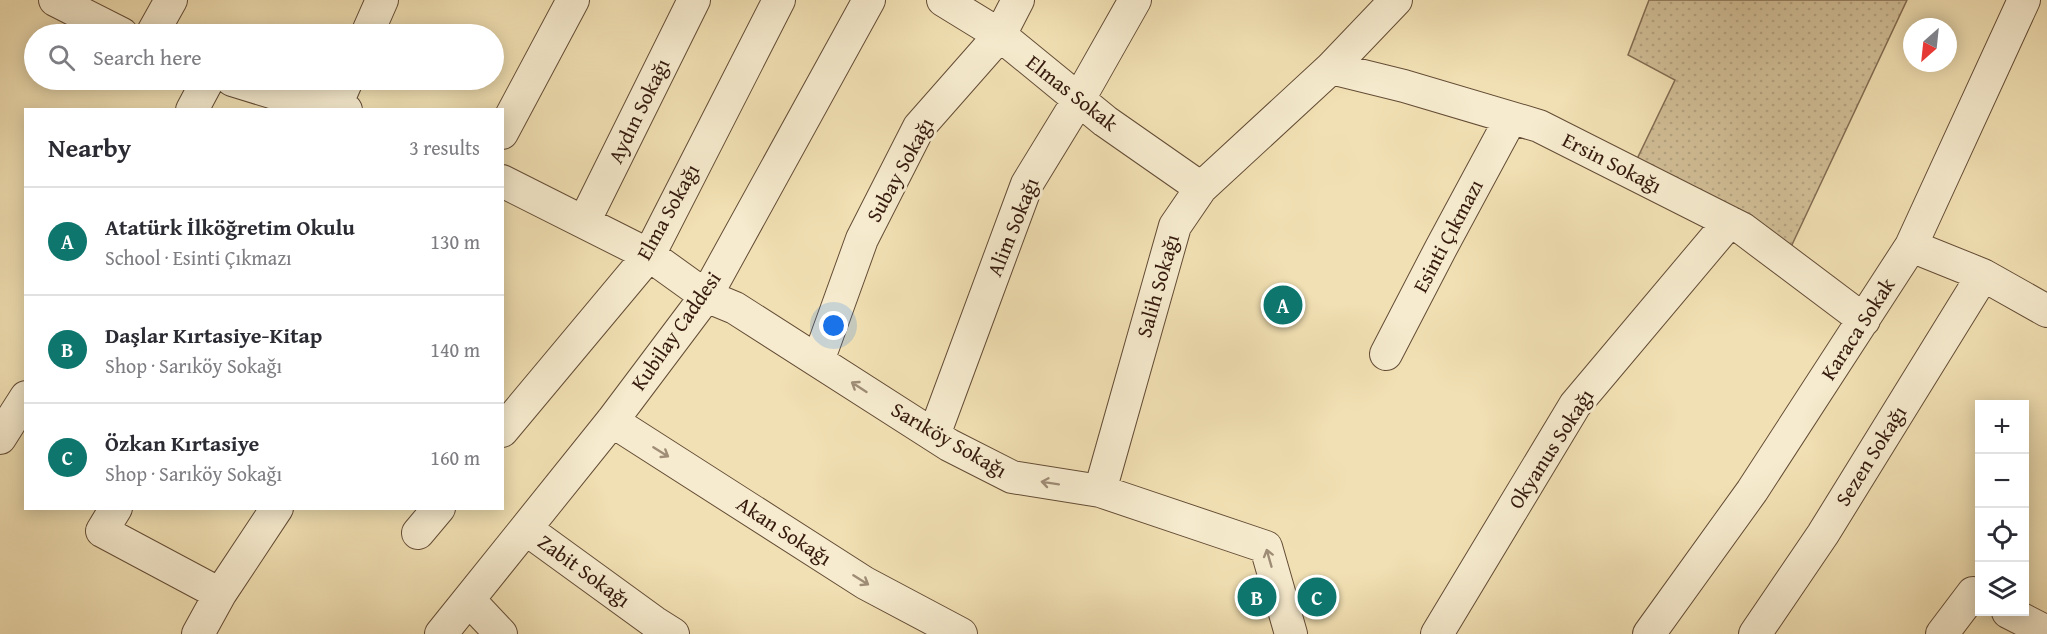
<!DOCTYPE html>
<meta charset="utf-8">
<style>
body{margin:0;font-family:"Gentium Book Plus",serif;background:#f7f7f7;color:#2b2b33}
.controls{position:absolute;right:18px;bottom:18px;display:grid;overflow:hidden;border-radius:0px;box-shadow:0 3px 15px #0003}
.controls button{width:54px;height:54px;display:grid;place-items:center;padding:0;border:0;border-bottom:2px solid #e1e1e2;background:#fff;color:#2b2b33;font:30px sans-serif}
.compass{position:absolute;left:1903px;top:18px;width:54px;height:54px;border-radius:50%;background:#fff;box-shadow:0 3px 15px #0003;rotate:207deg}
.you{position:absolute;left:834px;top:326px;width:21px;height:21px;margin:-15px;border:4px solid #fff;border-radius:50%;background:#1a73e8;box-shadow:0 0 0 9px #1a73e833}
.badge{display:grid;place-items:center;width:39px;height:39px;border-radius:50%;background:#0f766e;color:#fff;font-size:20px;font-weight:700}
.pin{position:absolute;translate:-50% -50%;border:3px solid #fff;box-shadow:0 2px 6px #0006}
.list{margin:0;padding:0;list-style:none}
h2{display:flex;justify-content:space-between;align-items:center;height:78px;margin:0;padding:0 24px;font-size:26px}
h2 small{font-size:20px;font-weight:400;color:#7c7c81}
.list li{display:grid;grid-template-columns:39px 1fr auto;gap:18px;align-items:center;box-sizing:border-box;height:108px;padding:0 24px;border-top:2px solid #e1e1e2}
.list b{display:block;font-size:22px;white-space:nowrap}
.list p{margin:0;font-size:20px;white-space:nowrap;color:#7c7c81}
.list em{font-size:20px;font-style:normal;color:#7c7c81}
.icon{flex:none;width:33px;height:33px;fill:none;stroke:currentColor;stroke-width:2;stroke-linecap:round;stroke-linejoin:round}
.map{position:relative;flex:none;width:2047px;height:634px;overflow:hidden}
.search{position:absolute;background:#fff;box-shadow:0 3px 15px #0003;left:24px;top:24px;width:480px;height:66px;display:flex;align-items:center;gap:15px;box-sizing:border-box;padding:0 21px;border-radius:33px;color:#7c7c81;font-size:22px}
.panel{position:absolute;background:#fff;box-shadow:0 3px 15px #0003;left:24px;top:108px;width:480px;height:402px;border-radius:0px}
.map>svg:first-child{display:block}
.grass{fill:url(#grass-dots);stroke:#836c52;stroke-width:1.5}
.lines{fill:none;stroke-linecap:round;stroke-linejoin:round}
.minor-casing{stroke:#644c36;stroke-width:34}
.minor{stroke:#f6ebce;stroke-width:32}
.oneway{stroke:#9f8d77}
.labels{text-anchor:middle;stroke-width:6;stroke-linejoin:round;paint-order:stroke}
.street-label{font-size:21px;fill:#351a0d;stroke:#f6ebce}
</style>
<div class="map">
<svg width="2047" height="634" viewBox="0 0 2047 634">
<defs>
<pattern id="grass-dots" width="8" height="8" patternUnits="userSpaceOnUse" patternTransform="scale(1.5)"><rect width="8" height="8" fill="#d1be97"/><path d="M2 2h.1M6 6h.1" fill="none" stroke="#b4a381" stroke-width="1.8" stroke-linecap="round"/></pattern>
</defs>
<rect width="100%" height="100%" fill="#f1e0b3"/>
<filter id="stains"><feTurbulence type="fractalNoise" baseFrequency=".00333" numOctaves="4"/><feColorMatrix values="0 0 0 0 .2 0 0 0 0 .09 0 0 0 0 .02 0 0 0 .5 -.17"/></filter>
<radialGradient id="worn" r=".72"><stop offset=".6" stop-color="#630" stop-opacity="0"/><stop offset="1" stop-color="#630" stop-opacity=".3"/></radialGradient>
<!-- grass -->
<path class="grass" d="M1649,0H1907L1790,249L1637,159L1675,80L1628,55Z"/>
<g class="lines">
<!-- minor casing -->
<g class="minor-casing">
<path id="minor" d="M55,0L122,34
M943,0L1000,35L1105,121L1201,188
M152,34L171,0
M367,34L382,0
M1331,68L1404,86L1539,126L1743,229L1864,320
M232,80L294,99L336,106L346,110
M192,110L208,80
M334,110L347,80
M502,133L573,0
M502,181L649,255L706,296L735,308L949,445L1012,477L1100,491L1266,547L1291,634
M584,222L694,0
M1911,246L1983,275L2047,311
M1386,354L1441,248L1511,118
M818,361L862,239L919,127L1000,35L1018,0
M612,421L865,583L961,634
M502,431L649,255L779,0
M934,435L1027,184L1079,99L1135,0
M0,438L26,397
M1100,491L1175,226L1201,188L1331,68L1396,0
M116,508L102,531L220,594
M526,529L654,622L673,634
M418,533L439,508
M469,600L501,634
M2008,612L2047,632
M198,634L220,594L277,508
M441,634L612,421L706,296L869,0
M1437,634L1575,405L1729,222
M1649,634L1752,491L1911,246L2024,0
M1755,634L1823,534L1983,275
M1942,634L1973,593L1980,596"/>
</g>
<!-- minor -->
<use href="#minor" class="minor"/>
</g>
<!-- one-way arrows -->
<defs><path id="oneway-shaft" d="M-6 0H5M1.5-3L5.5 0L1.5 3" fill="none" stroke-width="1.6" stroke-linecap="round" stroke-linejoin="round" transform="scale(1.5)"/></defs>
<g class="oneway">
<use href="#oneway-shaft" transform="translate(859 387) rotate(-147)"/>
<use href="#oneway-shaft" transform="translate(661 452) rotate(32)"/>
<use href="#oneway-shaft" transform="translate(1050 483) rotate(-171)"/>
<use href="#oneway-shaft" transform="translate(1269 558) rotate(-106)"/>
<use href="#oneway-shaft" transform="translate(861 580) rotate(32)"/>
</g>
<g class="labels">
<!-- street labels -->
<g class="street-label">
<text transform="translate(1072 93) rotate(38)" y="7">Elmas Sokak</text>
<text transform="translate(639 111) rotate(-64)" y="7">Aydın Sokağı</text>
<text transform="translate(1612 163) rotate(27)" y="7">Ersin Sokağı</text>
<text transform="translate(900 170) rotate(-61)" y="7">Subay Sokağı</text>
<text transform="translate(668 212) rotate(-61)" y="7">Elma Sokağı</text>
<text transform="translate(1013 227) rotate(-68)" y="7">Alim Sokağı</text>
<text transform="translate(1448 236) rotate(-62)" y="7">Esinti Çıkmazı</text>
<text transform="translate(1158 286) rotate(-74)" y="7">Salih Sokağı</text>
<text transform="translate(1858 329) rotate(-57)" y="7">Karaca Sokak</text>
<text transform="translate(676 331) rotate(-55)" y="7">Kubilay Caddesi</text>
<text transform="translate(949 440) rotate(30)" y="7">Sarıköy Sokağı</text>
<text transform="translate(1551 449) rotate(-57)" y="7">Okyanus Sokağı</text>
<text transform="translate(1871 456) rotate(-58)" y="7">Sezen Sokağı</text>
<text transform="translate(784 531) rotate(33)" y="7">Akan Sokağı</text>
<text transform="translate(584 571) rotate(36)" y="7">Zabit Sokağı</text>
</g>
</g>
<rect width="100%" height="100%" filter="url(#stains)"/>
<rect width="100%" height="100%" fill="url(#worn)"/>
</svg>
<div class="controls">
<button>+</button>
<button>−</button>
<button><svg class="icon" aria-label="locate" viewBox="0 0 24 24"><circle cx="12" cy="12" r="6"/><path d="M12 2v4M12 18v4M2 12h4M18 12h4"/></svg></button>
<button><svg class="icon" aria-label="layers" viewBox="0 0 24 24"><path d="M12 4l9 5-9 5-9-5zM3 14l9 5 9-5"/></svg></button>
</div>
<svg class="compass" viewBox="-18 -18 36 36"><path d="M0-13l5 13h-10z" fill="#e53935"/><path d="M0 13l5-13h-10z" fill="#7c7c81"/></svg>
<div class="you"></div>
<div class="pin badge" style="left:1283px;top:305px">A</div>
<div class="pin badge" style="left:1257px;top:597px">B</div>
<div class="pin badge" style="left:1317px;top:597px">C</div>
<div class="search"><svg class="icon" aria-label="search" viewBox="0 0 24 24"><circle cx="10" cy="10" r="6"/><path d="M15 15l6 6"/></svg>Search here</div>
<section class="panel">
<h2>Nearby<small>3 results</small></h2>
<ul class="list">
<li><span class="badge">A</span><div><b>Atatürk İlköğretim Okulu</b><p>School · Esinti Çıkmazı</p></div><em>130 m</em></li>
<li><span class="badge">B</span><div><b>Daşlar Kırtasiye-Kitap</b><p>Shop · Sarıköy Sokağı</p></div><em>140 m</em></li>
<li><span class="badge">C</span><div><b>Özkan Kırtasiye</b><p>Shop · Sarıköy Sokağı</p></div><em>160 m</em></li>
</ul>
</section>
</div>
